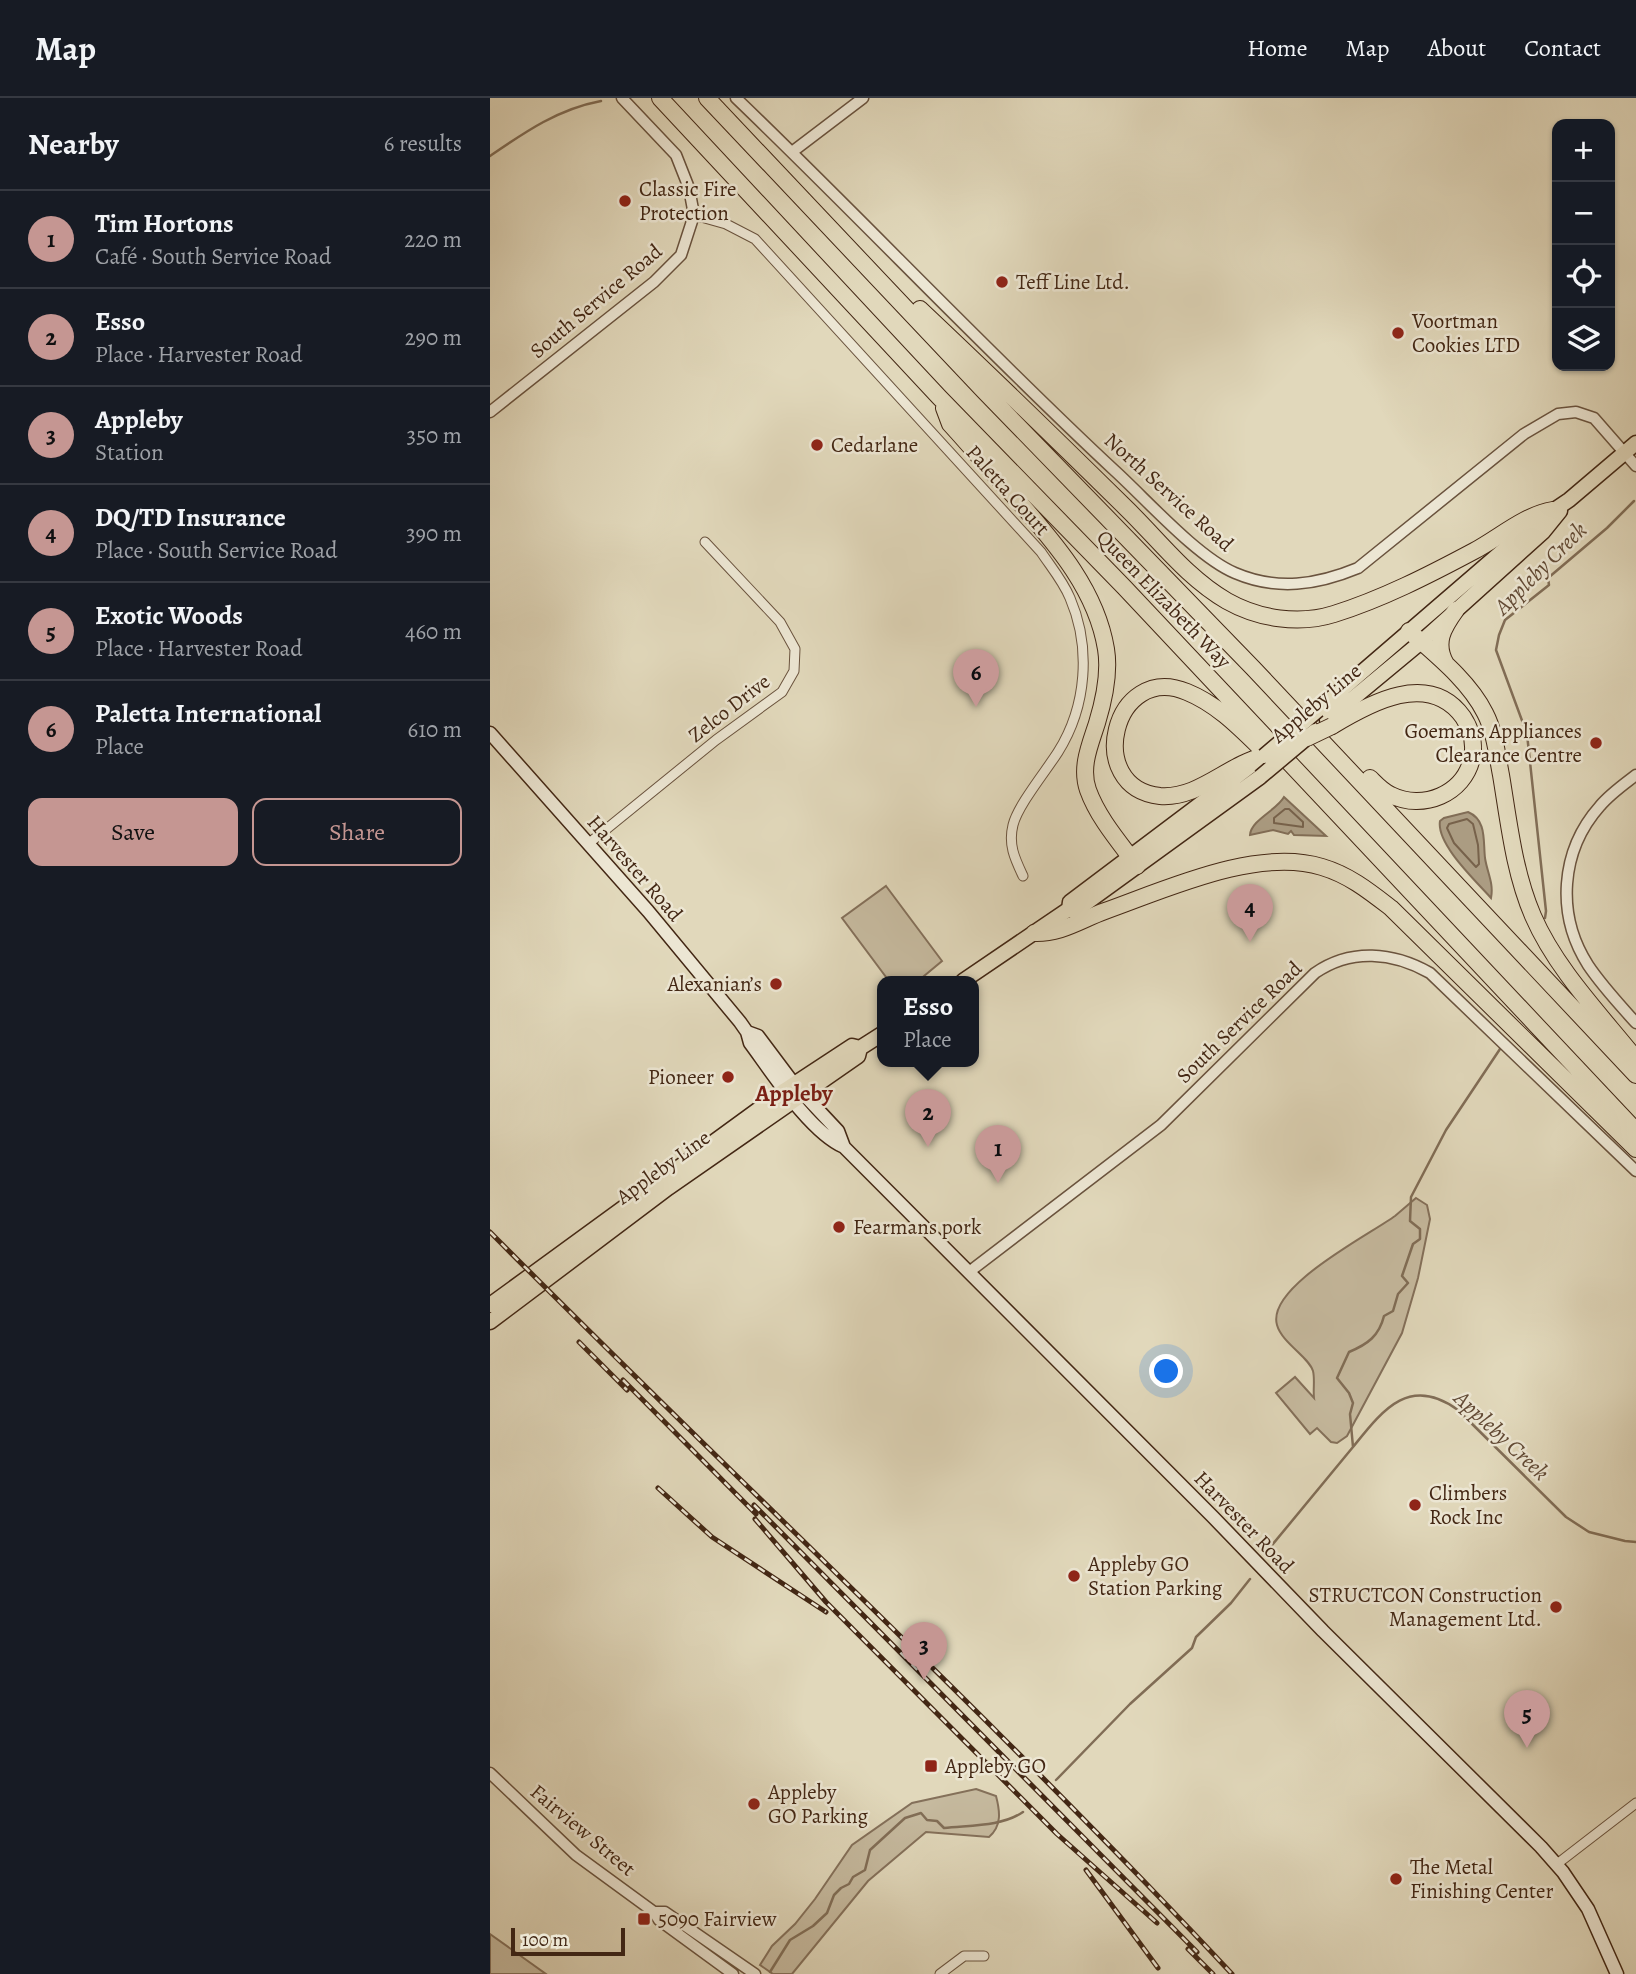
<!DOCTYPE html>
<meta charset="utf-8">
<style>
body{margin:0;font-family:Alegreya,serif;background:#242831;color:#f1f3f6}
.controls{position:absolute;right:21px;top:21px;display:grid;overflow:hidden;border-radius:14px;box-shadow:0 2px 5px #0004}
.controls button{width:63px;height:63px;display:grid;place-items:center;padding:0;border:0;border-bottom:2px solid #363941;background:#171b24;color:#f1f3f6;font:35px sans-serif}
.scale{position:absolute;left:21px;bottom:18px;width:114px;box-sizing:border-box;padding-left:7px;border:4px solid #432714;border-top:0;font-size:19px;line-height:24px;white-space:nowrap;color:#432714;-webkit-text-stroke:5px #ece6d3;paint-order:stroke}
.you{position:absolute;left:677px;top:1274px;width:24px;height:24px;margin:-18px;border:5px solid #fff;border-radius:50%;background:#1a73e8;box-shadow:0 0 0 10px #1a73e833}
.badge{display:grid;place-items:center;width:46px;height:46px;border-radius:50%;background:#c59692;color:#111;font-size:23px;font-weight:700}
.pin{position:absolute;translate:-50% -58px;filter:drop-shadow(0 2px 4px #0008)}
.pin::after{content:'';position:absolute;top:37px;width:24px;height:21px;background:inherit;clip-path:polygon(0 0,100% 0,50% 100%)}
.popup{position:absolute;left:387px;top:878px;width:102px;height:91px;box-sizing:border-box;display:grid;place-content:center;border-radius:14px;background:#171b24;filter:drop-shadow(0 2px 5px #0005);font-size:23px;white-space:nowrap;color:#9ea1a6}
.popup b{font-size:26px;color:#f1f3f6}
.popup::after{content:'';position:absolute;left:50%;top:100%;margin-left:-14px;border:14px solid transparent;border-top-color:#171b24}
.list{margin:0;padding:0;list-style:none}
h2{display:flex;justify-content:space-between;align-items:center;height:91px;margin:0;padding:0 28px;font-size:30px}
h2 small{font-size:23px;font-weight:400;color:#9ea1a6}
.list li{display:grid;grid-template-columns:46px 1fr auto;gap:21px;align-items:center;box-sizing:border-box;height:98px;padding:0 28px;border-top:2px solid #363941}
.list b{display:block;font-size:26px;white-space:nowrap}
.list p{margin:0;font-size:23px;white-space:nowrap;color:#9ea1a6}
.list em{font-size:23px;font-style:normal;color:#9ea1a6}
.actions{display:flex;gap:14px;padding:21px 28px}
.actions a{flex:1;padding:16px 0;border:2px solid #c59692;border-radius:14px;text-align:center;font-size:24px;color:#c59692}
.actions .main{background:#c59692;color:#111}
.icon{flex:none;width:38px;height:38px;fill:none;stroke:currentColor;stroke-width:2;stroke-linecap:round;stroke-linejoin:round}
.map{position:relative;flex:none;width:1146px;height:1876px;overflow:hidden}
header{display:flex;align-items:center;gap:42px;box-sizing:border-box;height:98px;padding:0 35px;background:#171b24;border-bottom:2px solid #363941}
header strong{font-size:33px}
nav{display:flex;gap:38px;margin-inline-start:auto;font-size:24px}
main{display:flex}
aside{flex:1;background:#171b24}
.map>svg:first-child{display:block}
.green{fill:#c6ba9f;stroke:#84705a;stroke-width:2}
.water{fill:#ab9c82;stroke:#816d56;stroke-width:2}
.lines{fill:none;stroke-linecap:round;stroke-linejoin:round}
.shore{stroke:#77624b;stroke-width:2}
.stream{stroke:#816d56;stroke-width:2.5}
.minor-casing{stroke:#6a533e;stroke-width:11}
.tertiary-casing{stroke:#6a533e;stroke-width:13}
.secondary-casing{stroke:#432714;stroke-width:15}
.primary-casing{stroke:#432714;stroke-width:17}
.motorway-casing{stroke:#432714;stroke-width:18}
.minor{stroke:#ece6d3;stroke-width:9}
.tertiary{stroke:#ece6d3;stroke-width:10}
.secondary{stroke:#ece6d3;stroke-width:12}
.primary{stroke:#e1d8bb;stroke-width:14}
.motorway{stroke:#e1d8bb;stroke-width:16}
.rail-casing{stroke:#432714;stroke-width:5}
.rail{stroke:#ece6d3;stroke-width:2.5;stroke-dasharray:8;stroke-linecap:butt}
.primary-bridge-casing{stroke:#432714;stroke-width:17;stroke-linecap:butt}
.motorway-bridge-casing{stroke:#432714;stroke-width:18;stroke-linecap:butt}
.primary-bridge{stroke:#e1d8bb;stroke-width:14}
.motorway-bridge{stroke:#e1d8bb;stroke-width:16}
.poi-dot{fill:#8f2418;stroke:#ece6d3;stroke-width:2.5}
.labels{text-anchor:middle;stroke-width:5;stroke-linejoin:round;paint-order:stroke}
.poi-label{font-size:21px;fill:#432714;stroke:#ece6d3;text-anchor:start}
.street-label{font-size:21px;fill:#432714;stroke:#ece6d3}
.water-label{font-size:23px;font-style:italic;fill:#624a35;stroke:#ece6d3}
.neighbourhood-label{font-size:23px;font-weight:bold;fill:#7a1f14;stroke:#ece6d3}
</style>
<header>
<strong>Map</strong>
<nav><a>Home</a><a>Map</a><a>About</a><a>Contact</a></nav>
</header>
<main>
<aside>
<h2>Nearby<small>6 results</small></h2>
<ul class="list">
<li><span class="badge">1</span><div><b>Tim Hortons</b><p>Café · South Service Road</p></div><em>220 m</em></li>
<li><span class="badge">2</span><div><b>Esso</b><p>Place · Harvester Road</p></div><em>290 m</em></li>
<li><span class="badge">3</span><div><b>Appleby</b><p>Station</p></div><em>350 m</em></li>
<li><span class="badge">4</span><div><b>DQ/TD Insurance</b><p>Place · South Service Road</p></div><em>390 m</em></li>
<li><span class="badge">5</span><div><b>Exotic Woods</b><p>Place · Harvester Road</p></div><em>460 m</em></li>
<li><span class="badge">6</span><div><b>Paletta International</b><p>Place</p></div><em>610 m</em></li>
</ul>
<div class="actions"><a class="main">Save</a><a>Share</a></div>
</aside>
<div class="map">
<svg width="1146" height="1876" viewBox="0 0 1146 1876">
<rect width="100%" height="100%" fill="#e1d8bb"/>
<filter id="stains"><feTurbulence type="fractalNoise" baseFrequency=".00286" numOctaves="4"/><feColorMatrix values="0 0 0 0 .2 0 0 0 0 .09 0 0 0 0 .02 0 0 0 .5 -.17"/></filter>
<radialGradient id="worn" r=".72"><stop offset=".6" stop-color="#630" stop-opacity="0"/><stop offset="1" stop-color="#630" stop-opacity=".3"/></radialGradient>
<!-- green -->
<path class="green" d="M396,788L452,863L428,883H399L352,820Z
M926,1100L937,1107L940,1121L928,1180L912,1235L857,1338L847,1345L841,1344L827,1330L820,1336L786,1295L805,1279L824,1300C823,1292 825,1281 823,1273C819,1259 792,1245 787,1227C776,1189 879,1137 905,1118C912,1112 919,1106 926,1100Z
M486,1691L506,1698C510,1713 512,1728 499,1739L436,1734L378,1783L302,1876H283L270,1867L282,1848L305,1826L325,1801L362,1747L422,1705Z
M0,1836L56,1876H0Z"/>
<!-- water -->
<path class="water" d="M794,699L836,738L804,737L801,733L798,736L783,732L760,737C761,722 787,712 794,699Z
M978,714C997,722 993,743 995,760C997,774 1004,785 1001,800C986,783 946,746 950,723L954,720Z"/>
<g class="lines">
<!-- shore -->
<path class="shore" d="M795,711H799L813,724V729L784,725V720Z
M977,721L983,726L988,747L989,766L986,769L964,745L957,730L959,726Z"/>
<!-- stream -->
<path class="stream" d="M0,58C35,34 68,11 111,3
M1055,820L1056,813L1037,636L1006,552L1009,537L1015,522L1059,487L1058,480L1117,430L1144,403
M863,1349C892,1313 919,1276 968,1312L1076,1419L1099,1434L1135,1443L1146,1444
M778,1452L863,1349L860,1316L863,1305L859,1295L847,1280L859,1254C878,1246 889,1238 894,1218L903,1213L908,1196L918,1185L912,1178L923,1146L930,1141V1131L920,1123L921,1099L956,1032L1010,951
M566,1682L640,1606L702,1550L706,1539L741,1505L760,1481
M280,1874L300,1842L323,1828L337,1815L344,1797L351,1790L359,1786L363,1779L375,1772L380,1752L415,1720L431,1715L437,1722L447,1723L454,1730C479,1727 511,1729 533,1714"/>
<!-- minor casing -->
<g class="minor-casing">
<path id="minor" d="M204,117L236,126L265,141L551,454C561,469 573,483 580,500C601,549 597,608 568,654C556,673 528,707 523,727C518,747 525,761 533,778
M98,746L226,642L292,594L304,573L305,551L290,524L215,444
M1067,1766L1146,1705
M450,1876L474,1858H494"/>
</g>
<!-- tertiary casing -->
<g class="tertiary-casing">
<path id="tertiary" d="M246,0C374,123 495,252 624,372C656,401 707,459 745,475C787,493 827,487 868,470L1034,336L1068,316L1086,314L1104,320L1146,368
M302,54L373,0
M0,314L164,184L191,157L204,117L199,90L186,57L132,0
M1146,677C1133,687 1120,696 1110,708C1070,753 1066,817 1098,867C1112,888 1130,907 1146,925
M479,1174L671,1027L825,875C861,850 903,854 940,875L1146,1073
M0,1675L86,1757L164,1814L169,1822L243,1876
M164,1814H175L265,1876"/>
</g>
<!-- secondary casing -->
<g class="secondary-casing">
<path id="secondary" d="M0,635L158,813L250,924L257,934L260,945C283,976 320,1034 354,1049
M257,934L268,938L304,986L348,1033L354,1049L362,1057L723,1419L833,1533L1051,1749L1073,1774L1098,1811L1127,1876"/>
</g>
<!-- primary casing -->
<g class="primary-casing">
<path id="primary" d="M828,612L1045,425L1079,402L1146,345
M837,622L931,544L1053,434L1070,413
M579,811L580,804L766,664
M473,883L579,811L585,813L770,679
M0,1207L295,992L362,948L370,950
M0,1224L178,1090L368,958L370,950L392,936"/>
</g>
<!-- motorway casing -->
<g class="motorway-casing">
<path id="motorway" d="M170,0L449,299L634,489L1146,1033
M217,0L494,293L763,570L1146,977
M430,211C500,277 568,343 636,410C668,441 697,480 737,503C769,521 809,527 844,516C892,501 939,477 984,453C1010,439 1034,417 1063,412
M454,310L460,326C482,350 502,374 524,398C563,443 606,490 616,551C620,575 614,602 607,625C600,647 590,669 598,692C608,720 630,745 647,768
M919,533C946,557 979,583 995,615C1005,634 1007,657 1011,677C1019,725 1024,774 1043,818C1066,871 1110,916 1146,961
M956,566C944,545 953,530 966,512
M842,628C880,605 939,572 973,619C981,631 985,646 982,660C974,696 933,713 901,697C892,693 886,686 880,680
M774,658C738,666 709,701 670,698C593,690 623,563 697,594C732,608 758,639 785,664
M544,835C571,836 590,822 615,813C677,791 767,749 832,769C859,777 879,793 901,810L1146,1051"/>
</g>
<!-- minor -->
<use href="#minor" class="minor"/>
<!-- tertiary -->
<use href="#tertiary" class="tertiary"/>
<!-- secondary -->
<use href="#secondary" class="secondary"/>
<!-- primary -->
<use href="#primary" class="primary"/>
<!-- motorway -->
<use href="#motorway" class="motorway"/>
<!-- rail casing -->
<g class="rail-casing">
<path id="rail" d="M0,1134C246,1382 503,1620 742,1876
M89,1244L137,1292
M133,1282L266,1416
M168,1390L222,1439L336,1514
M264,1407L707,1854
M265,1421L336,1504L567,1736L667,1825
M596,1772L668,1870
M698,1851L723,1876"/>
</g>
<!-- rail -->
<use href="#rail" class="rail"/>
<!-- primary-bridge casing -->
<g class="primary-bridge-casing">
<path id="primary-bridge" d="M774,658L828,612
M770,679L825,633"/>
</g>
<!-- motorway-bridge casing -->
<g class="motorway-bridge-casing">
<path id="motorway-bridge" d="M817,640L842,628"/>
</g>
<!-- primary-bridge -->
<use href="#primary-bridge" class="primary-bridge"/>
<!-- motorway-bridge -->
<use href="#motorway-bridge" class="motorway-bridge"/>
</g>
<!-- markers -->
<g class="poi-dot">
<circle cx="135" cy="103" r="7"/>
<circle cx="512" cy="184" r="7"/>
<circle cx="908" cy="235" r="7"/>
<circle cx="327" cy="347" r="7"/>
<circle cx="1106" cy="645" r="7"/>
<circle cx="286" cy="886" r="7"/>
<circle cx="238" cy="979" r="7"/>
<circle cx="349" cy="1129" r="7"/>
<circle cx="925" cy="1407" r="7"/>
<circle cx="584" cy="1478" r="7"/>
<circle cx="1066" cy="1509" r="7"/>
<rect x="434" y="1661" width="14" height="14" rx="3.5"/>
<circle cx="264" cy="1706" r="7"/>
<circle cx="906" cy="1781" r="7"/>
<rect x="147" y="1814" width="14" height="14" rx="3.5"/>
</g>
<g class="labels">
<!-- poi labels -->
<g class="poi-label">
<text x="149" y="98">Classic Fire<tspan x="149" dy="24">Protection</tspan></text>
<text x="526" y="191">Teff Line Ltd.</text>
<text x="922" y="230">Voortman<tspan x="922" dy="24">Cookies LTD</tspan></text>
<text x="341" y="354">Cedarlane</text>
<text x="1092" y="640" text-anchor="end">Goemans Appliances<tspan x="1092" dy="24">Clearance Centre</tspan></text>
<text x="272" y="893" text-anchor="end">Alexanian’s</text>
<text x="224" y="986" text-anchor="end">Pioneer</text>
<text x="363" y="1136">Fearmans pork</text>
<text x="939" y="1402">Climbers<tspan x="939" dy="24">Rock Inc</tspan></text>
<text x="598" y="1473">Appleby GO<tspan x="598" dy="24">Station Parking</tspan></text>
<text x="1052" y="1504" text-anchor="end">STRUCTCON Construction<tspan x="1052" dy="24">Management Ltd.</tspan></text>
<text x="455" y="1675">Appleby GO</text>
<text x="278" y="1701">Appleby<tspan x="278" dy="24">GO Parking</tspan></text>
<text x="920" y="1776">The Metal<tspan x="920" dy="24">Finishing Center</tspan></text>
<text x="168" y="1828">5090 Fairview</text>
</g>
<!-- street labels -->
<g class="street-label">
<text transform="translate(106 203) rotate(-40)" y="7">South Service Road</text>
<text transform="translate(518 392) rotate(48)" y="7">Paletta Court</text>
<text transform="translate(679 394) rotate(42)" y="7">North Service Road</text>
<text transform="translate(674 501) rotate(46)" y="7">Queen Elizabeth Way</text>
<text transform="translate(826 605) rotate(-40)" y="7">Appleby Line</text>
<text transform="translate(239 610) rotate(-38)" y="7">Zelco Drive</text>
<text transform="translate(145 770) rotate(49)" y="7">Harvester Road</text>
<text transform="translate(749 924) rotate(-44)" y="7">South Service Road</text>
<text transform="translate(173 1069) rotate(-36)" y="7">Appleby Line</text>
<text transform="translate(754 1424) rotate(46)" y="7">Harvester Road</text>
<text transform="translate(93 1732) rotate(40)" y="7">Fairview Street</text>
</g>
<!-- water labels -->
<g class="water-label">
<text transform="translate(1050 470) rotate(-45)" y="8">Appleby Creek</text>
<text transform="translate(1012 1337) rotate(43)" y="8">Appleby Creek</text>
</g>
<!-- neighbourhood labels -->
<g class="neighbourhood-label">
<text x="304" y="1003">Appleby</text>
</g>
</g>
<rect width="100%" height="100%" filter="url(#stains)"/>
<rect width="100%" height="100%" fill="url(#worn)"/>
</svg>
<div class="controls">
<button>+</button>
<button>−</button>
<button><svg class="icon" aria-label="locate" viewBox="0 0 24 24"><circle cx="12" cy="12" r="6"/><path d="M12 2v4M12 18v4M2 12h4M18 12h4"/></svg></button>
<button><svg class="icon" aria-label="layers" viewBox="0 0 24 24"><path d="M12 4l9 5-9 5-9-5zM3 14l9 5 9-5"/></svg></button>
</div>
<div class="scale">100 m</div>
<div class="you"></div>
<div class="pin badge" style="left:508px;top:1085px">1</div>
<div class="pin badge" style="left:438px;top:1049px">2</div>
<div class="popup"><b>Esso</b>Place</div>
<div class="pin badge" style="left:434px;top:1582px">3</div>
<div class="pin badge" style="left:760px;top:844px">4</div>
<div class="pin badge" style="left:1037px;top:1650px">5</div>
<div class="pin badge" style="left:486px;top:609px">6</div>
</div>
</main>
